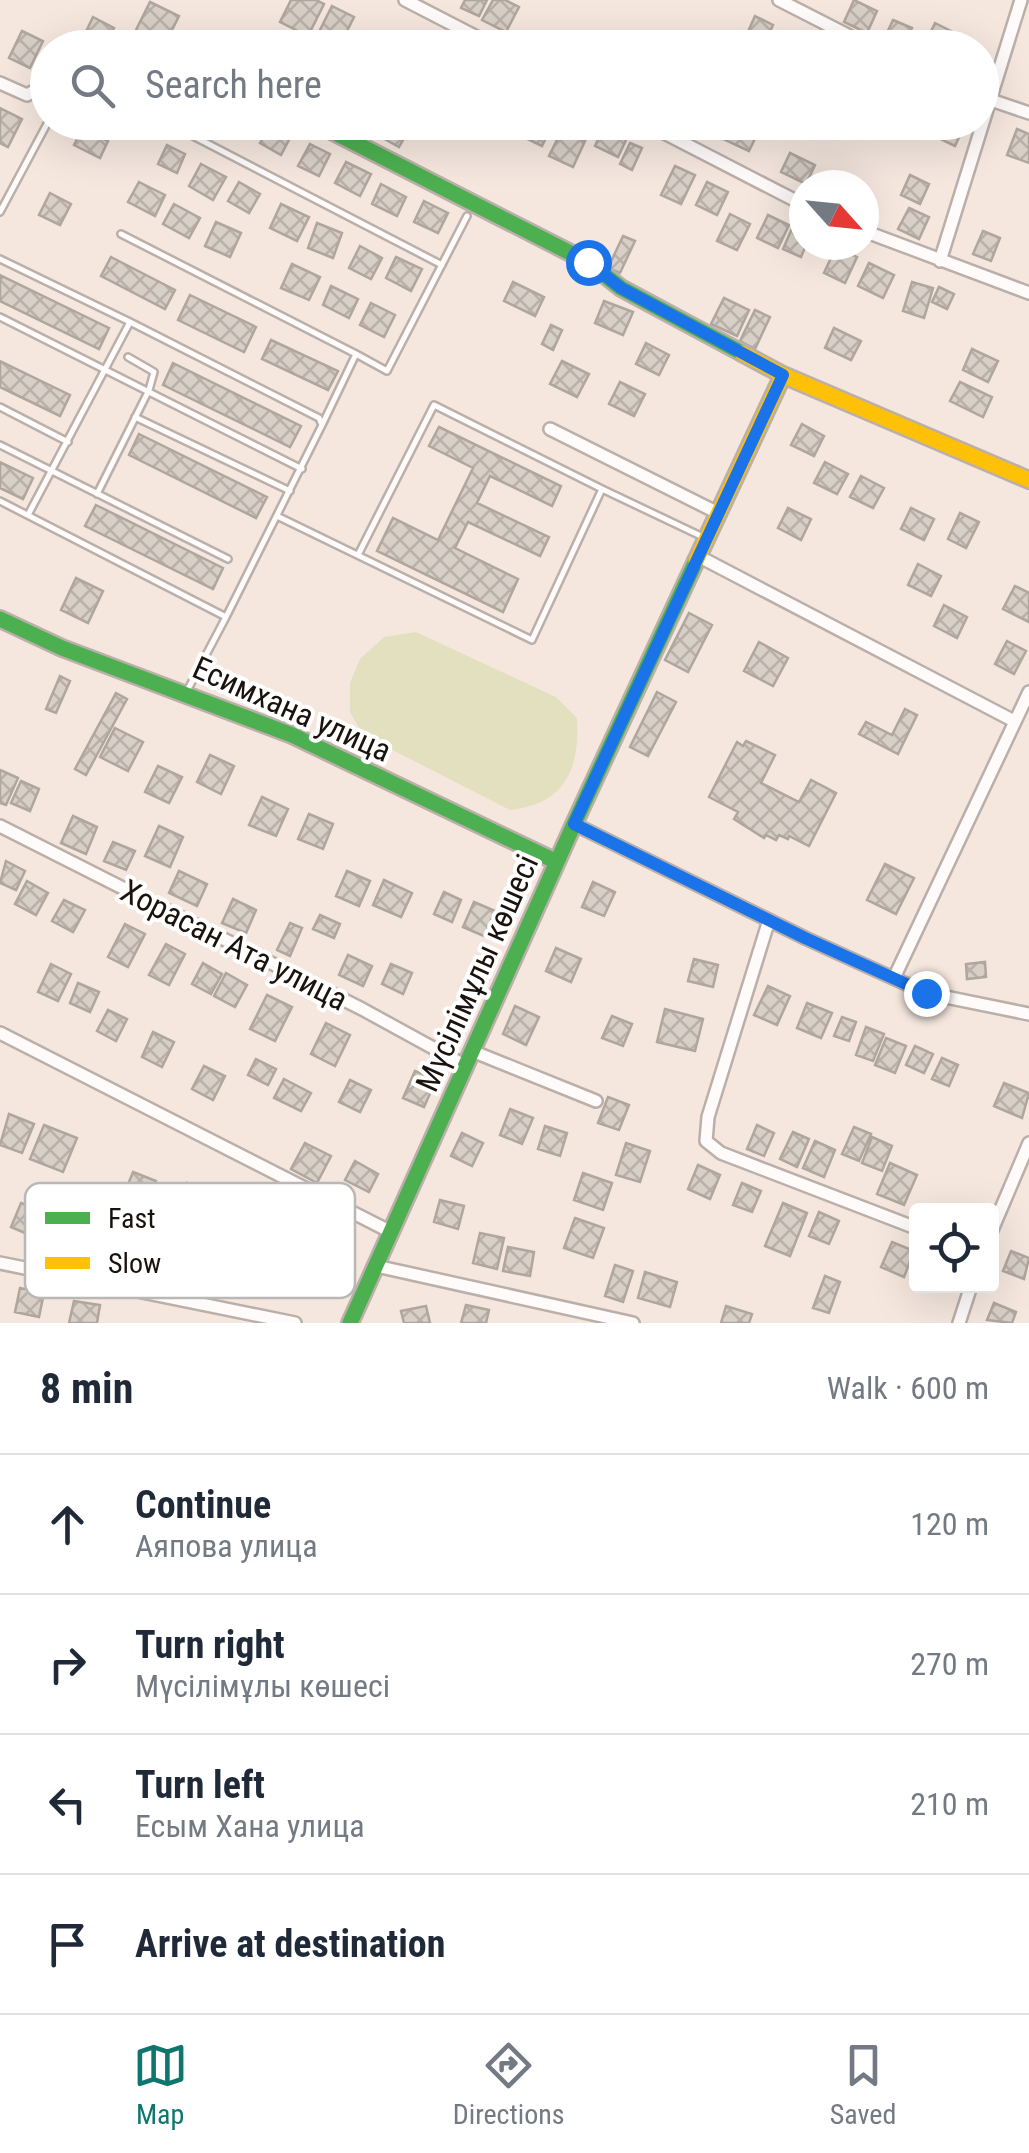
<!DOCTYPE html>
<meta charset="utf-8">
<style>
body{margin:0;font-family:"Roboto Condensed",sans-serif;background:#f2f2f3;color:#1f2937}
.controls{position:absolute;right:30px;bottom:30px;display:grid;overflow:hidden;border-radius:10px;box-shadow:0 10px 40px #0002}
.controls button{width:90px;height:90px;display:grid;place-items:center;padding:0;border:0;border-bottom:2px solid #e0e1e3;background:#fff;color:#1f2937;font:50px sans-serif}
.compass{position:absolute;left:789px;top:170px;width:90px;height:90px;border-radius:50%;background:#fff;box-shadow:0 10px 40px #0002;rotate:117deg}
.stop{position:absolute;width:30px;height:30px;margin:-22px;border:8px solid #1a73e8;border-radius:50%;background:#fff}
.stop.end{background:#1a73e8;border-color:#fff;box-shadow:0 2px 10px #0008}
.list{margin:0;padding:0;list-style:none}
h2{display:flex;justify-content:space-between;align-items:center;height:130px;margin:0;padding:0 40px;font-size:42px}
h2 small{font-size:32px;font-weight:400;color:#747a83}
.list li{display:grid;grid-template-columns:65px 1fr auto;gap:30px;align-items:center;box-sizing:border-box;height:140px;padding:0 40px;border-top:2px solid #e0e1e3}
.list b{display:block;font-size:38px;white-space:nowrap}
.list p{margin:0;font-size:32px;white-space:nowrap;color:#747a83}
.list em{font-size:32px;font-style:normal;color:#747a83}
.icon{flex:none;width:55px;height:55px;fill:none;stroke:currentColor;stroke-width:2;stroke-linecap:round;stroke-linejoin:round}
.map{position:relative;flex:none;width:1029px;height:1323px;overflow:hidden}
.search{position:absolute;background:#fff;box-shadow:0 10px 40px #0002;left:30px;right:30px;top:30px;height:110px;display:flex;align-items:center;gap:25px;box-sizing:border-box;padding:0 35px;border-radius:55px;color:#747a83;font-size:38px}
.sheet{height:690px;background:#fff}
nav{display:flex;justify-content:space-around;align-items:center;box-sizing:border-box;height:140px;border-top:2px solid #e0e1e3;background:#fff;font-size:28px;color:#747a83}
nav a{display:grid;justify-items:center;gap:5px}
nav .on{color:#0f766e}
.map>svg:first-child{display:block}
.pitch{fill:#e2e0be}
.building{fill:url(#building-cross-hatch);stroke:#afa69e;stroke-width:2.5}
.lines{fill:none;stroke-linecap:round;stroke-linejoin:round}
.lane-casing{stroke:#baafa9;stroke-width:10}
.street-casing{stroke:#baafa9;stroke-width:16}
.fast-casing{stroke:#baafa9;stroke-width:20}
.slow-casing{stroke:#baafa9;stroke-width:20}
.lane{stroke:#fefbfa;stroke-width:5}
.street{stroke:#fefbfa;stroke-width:11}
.fast{stroke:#4caf50;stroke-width:15}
.slow{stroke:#ffc107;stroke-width:15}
.route{stroke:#1a73e8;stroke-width:12}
.labels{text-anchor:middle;stroke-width:8;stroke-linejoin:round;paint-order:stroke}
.street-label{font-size:32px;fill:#1a120d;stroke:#fff}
.key{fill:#fff;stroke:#bab8b6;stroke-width:2.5}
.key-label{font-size:28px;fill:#1a120d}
</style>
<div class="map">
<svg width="1029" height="1323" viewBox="0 0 1029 1323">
<defs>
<pattern id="building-cross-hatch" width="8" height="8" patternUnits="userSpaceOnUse" patternTransform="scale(2.5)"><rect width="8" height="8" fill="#d8cfc6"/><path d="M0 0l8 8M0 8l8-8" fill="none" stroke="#b9b1a9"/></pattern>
</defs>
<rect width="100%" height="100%" fill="#f5e7de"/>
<!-- pitch -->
<path class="pitch" d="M416,632L556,697L577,718C580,769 565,804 510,810L363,735L350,712V683L360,659L384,637Z"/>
<!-- building -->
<path class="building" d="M291,0H316L324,4L308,36L280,22Z
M465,0H487L479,16L461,8Z
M493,0H505L519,7L506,32L482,20Z
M854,0L877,11L867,33L844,22Z
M150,2L179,16L165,44L136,30Z
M332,6L354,17L340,45L318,34Z
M755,16L773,25L765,43L747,34Z
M93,17L114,28L104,48L83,38Z
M893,20L912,28L903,48L883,41Z
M935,23L951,31L943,48H923Z
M22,31L43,41L30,68L9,58Z
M0,108L22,119L8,147L0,143Z
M125,122H156L148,138Z
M380,122H400L410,128L399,147L374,133Z
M525,122L553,123L542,146L519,135Z
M689,122H720L713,138L687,126Z
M731,122H749L760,128L749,151L723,139Z
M938,122L965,124L955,146L932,135Z
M272,123L292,134L281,155L260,143Z
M82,129L108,141L100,158L74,145Z
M603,129L626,140L618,157L595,146Z
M1017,129L1029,134V163L1007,155Z
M562,130L585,141L573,167L549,156Z
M630,143L642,148L632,170L620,164Z
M310,144L330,154L319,176L298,166Z
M167,145L185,154L177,173L158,164Z
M790,153L815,165L806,184L781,172Z
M346,162L371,174L360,196L335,183Z
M201,164L226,177L213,200L189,186Z
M675,166L695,175L681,204L661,195Z
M910,175L929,184L920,204L901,195Z
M139,182L165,195L155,216L128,202Z
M239,182L260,194L249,213L228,201Z
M707,182L728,192L717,215L696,205Z
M381,184L406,197L397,216L372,204Z
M50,193L71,204L60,225L39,215Z
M424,201L448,213L438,233L414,222Z
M174,204L200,218L189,238L163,224Z
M281,204L309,217L297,241L270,228Z
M909,208L929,217L919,239L898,229Z
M730,214L750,224L737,250L717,241Z
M768,215L789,225L778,248L757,238Z
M216,222L241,233L230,257L205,246Z
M317,223L342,233L333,258L308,248Z
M793,226L804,232L806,245L801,257L783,249Z
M983,231L1000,238L991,261L973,254Z
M623,236L635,241L620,273L608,268Z
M360,246L382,258L371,279L349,268Z
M836,247L857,257L845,283L824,273Z
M111,257L175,290L165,309L101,276Z
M396,257L422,269L411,291L386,278Z
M869,263L894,275L883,298L858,286Z
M292,264L320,277L309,300L281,288Z
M0,275L109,328L99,349L0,301Z
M513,282L544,297L535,316L504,301Z
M912,282L933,288L924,318L903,311Z
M331,286L358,299L349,318L323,305Z
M939,287L954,294L947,309L932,302Z
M190,295L256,327L244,352L178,320Z
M724,298L749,310L737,336L711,324Z
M604,301L633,312L623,335L595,323Z
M371,303L395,315L384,337L360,325Z
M755,310L770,317L755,349L740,341Z
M551,325L562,330L553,350L542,344Z
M834,328L861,341L851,360L825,348Z
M271,340L338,371L328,390L262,359Z
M646,343L669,355L659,375L636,364Z
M972,349L998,361L988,382L963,370Z
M0,361L70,395L60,416L0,387Z
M562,361L589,374L577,397L550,384Z
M173,363L301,426L290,447L163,385Z
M620,382L645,394L634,416L609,404Z
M960,382L992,397L983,417L950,401Z
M802,424L824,436L814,456L791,445Z
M439,427L561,486L552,506L490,476L477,503L549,537L540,556L468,522L455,548L518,579L503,612L377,551L393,518L438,540L473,468L429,446Z
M139,434L267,497L256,518L129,455Z
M0,462L33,478L23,499L0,488Z
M825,462L848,474L837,494L814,483Z
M861,476L884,488L873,508L850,497Z
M96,505L223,568L213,589L85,526Z
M788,508L811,519L801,540L778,528Z
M911,508L934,519L924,540L901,529Z
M960,513L979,522L966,548L948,539Z
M918,564L941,576L931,596L908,585Z
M76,578L103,591L88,623L61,610Z
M1015,586L1029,593V622L1003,609Z
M944,605L967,617L957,638L934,626Z
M689,613L712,625L688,672L665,660Z
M1007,641L1026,651L1014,674L995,664Z
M759,642L788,658L773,686L744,671Z
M60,676L70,681L56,713L46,709Z
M657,692L676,702L648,756L630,747Z
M116,693L127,699L86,775L75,769Z
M905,709L917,715L898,754L859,734L866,722L892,735Z
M115,728L143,742L128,771L100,757Z
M746,741L775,755L761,783L799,802L811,780L836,793L809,846L789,836L788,839L779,835L776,840L766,835L764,838L734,819L738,812L709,797L737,742L743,746Z
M210,755L234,766L221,794L197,782Z
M158,766L182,777L169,803L145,792Z
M0,770L18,778L6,805L0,803Z
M21,781L39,789L30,811L11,803Z
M262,797L288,809L276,836L249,825Z
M309,814L333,824L323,849L298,839Z
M73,816L97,827L86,854L61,843Z
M159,826L183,837L170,867L145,856Z
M113,842L135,851L126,870L104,861Z
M6,861L25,871L16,890L0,883Z
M885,864L914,878L896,914L867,900Z
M179,871L207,884L197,906L169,893Z
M347,871L370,881L359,906L336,896Z
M384,880L412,893L401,917L373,905Z
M27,881L48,893L36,915L15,904Z
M593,882L615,892L604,916L582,907Z
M444,892L461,900L452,922L434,914Z
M233,899L256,910L246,933L222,923Z
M64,900L85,910L73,932L52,921Z
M474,902L495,911L484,936L463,927Z
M320,915L340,924L334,938L313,929Z
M290,923L302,928L290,956L277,950Z
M125,924L145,934L128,967L108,957Z
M166,944L185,954L169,985L149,975Z
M556,948L581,959L571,982L546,971Z
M348,955L372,966L363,986L339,975Z
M694,959L718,965L713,987L688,981Z
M985,962L986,977L967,979L966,964Z
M203,963L222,974L211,994L192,984Z
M51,964L71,974L58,1001L38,992Z
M391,964L412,973L403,994L382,984Z
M226,973L247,985L235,1007L214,996Z
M78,983L99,992L90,1012L70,1003Z
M768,986L790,996L777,1025L754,1015Z
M267,995L292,1007L275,1041L250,1029Z
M807,1003L832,1013L821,1038L797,1028Z
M515,1006L539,1017L526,1045L503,1034Z
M665,1009L703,1019L695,1051L657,1042Z
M108,1010L127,1019L116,1041L97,1031Z
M612,1016L632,1024L623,1046L602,1038Z
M842,1017L856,1022L849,1041L834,1036Z
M326,1023L350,1035L335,1066L311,1054Z
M866,1027L884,1034L873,1061L856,1055Z
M153,1032L174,1042L162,1067L142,1057Z
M886,1038L906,1046L895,1073L875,1065Z
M915,1046L933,1054L924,1073L906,1065Z
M942,1058L958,1065L949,1086L932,1079Z
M256,1059L276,1069L268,1085L248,1075Z
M204,1066L225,1076L213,1100L192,1089Z
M415,1071L436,1080L424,1107L403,1098Z
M284,1079L311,1093L301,1111L274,1098Z
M350,1080L371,1090L360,1112L339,1102Z
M1004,1083L1029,1093L1022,1118L994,1106Z
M608,1097L629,1105L619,1130L598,1123Z
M510,1109L533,1118L522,1144L500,1135Z
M9,1114L34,1124L22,1153L0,1145Z
M44,1125L77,1138L63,1172L30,1159Z
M757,1125L774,1133L764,1156L747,1149Z
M545,1126L567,1133L560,1156L538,1149Z
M854,1127L871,1134L859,1161L842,1154Z
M793,1132L809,1139L797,1167L780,1159Z
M462,1133L483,1143L472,1166L451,1156Z
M872,1137L892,1146L882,1171L862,1163Z
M815,1141L835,1150L824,1177L803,1168Z
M305,1143L331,1156L317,1183L291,1169Z
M626,1143L650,1151L640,1182L616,1175Z
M355,1161L378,1174L369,1192L345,1180Z
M890,1163L917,1175L904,1205L877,1194Z
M698,1165L720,1175L710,1199L688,1189Z
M133,1172L156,1181L143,1213L120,1204Z
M583,1173L612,1183L603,1210L574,1200Z
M187,1183L203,1190L195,1213L178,1207Z
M742,1183L761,1191L752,1212L733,1205Z
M440,1200L464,1206L458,1229L434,1222Z
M21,1203L34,1208L25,1233L11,1227Z
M783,1203L807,1213L790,1256L765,1246Z
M819,1212L839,1221L829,1244L809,1236Z
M575,1218L604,1228L593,1258L564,1248Z
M480,1233L504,1238L497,1269L473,1263Z
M892,1242L914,1251L904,1277L881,1267Z
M508,1247L534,1252L530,1276L503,1271Z
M1011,1251L1029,1258L1024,1279L1003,1271Z
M615,1265L633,1271L623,1302L605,1296Z
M645,1272L677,1282L670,1307L638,1298Z
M825,1276L840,1282L829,1313L813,1308Z
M20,1288L44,1293L39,1317L15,1312Z
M74,1301L100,1305L97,1323H69Z
M994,1303L1016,1312L1012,1323L987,1320Z
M466,1305L489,1310L486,1323H461Z
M426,1306L430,1323H404L401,1311Z
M726,1306L752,1314L749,1323H721Z"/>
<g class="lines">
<!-- lane casing -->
<g class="lane-casing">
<path id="lane" d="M168,123L442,265
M0,212L48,122
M121,234L356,354
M0,259L130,322L28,515
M0,317L302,469
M130,322L319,418L322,425L226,617
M0,407L68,442
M135,417L290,491
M322,425L356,354L387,371L467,216
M0,445L228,559
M602,489L703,537
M97,494L149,390L154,372L128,357
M0,501L226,617L187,691
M277,516L532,640L602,489L434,405L358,555"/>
</g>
<!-- street casing -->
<g class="street-casing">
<path id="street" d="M405,0L498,48
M779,0L873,48
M0,83L27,95L48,83
M982,97L1029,113
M643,122L804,205
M864,231L1029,293
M940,261L1021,0
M550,429L718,513
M698,556L1014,721
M574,824L805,938L926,993L1029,1014
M0,826L362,1009L466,1066
M769,920L708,1117L706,1141L721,1153L916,1228
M894,978L1029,692
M0,1033L391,1232
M472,1051L596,1101
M992,1230L1029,1143
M0,1263L295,1323
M376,1266L633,1323
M959,1323L971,1286"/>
</g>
<!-- fast casing -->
<g class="fast-casing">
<path id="fast" d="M314,122L588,262L621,288L742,353
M0,619L62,648L292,735L557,862
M350,1323L574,824L696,561"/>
</g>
<!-- slow casing -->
<g class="slow-casing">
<path id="slow" d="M742,353L783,375L1029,480
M696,561L783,375"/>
</g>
<!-- lane -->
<use href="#lane" class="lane"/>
<!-- street -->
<use href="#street" class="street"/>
<!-- fast -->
<use href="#fast" class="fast"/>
<!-- slow -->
<use href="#slow" class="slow"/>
</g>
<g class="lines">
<!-- route -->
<path class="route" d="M588,262L621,288L783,375L574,824L805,938L926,993"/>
</g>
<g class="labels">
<!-- street labels -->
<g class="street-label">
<text transform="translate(292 709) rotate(24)" y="11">Есимхана улица</text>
<text transform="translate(234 945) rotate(27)" y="11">Хорасан Ата улица</text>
<text transform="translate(477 973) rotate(-66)" y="11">Мүсілімұлы көшесі</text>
</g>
</g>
<!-- legend -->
<rect x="25" y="1183" width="330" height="115" rx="15" class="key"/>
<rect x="45" y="1212" width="45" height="12" fill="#4caf50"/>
<rect x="45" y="1257" width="45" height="12" fill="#ffc107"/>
<g class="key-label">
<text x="108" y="1228">Fast</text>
<text x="108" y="1273">Slow</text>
</g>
</svg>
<div class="controls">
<button><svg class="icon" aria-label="locate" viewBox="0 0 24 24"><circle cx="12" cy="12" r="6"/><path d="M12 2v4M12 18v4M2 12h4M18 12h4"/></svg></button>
</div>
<svg class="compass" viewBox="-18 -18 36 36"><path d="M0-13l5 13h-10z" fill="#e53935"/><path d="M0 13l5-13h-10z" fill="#747a83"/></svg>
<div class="stop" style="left:588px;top:262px"></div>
<div class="stop end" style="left:926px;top:993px"></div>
<div class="search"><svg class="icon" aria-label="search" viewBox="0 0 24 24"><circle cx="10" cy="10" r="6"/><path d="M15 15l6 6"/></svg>Search here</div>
</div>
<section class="sheet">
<h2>8 min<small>Walk · 600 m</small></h2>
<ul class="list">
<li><svg class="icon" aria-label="ahead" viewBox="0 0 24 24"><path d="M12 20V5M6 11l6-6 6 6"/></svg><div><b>Continue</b><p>Аяпова улица</p></div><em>120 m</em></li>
<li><svg class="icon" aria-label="right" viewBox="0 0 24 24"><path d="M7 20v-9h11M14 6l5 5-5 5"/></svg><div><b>Turn right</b><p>Мүсілімұлы көшесі</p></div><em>270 m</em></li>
<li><svg class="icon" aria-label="left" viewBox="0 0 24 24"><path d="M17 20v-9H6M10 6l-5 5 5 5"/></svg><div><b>Turn left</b><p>Есым Хана улица</p></div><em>210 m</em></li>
<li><svg class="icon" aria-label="arrive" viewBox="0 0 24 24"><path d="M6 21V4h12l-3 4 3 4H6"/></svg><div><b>Arrive at destination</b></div></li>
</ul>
</section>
<nav>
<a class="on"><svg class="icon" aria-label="map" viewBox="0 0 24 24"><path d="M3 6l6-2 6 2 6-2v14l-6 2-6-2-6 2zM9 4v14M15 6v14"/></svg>Map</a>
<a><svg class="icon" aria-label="directions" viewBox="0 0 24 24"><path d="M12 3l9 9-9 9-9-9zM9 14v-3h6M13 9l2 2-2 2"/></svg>Directions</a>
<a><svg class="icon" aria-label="saved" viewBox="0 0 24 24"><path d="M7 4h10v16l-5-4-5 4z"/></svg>Saved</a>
</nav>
